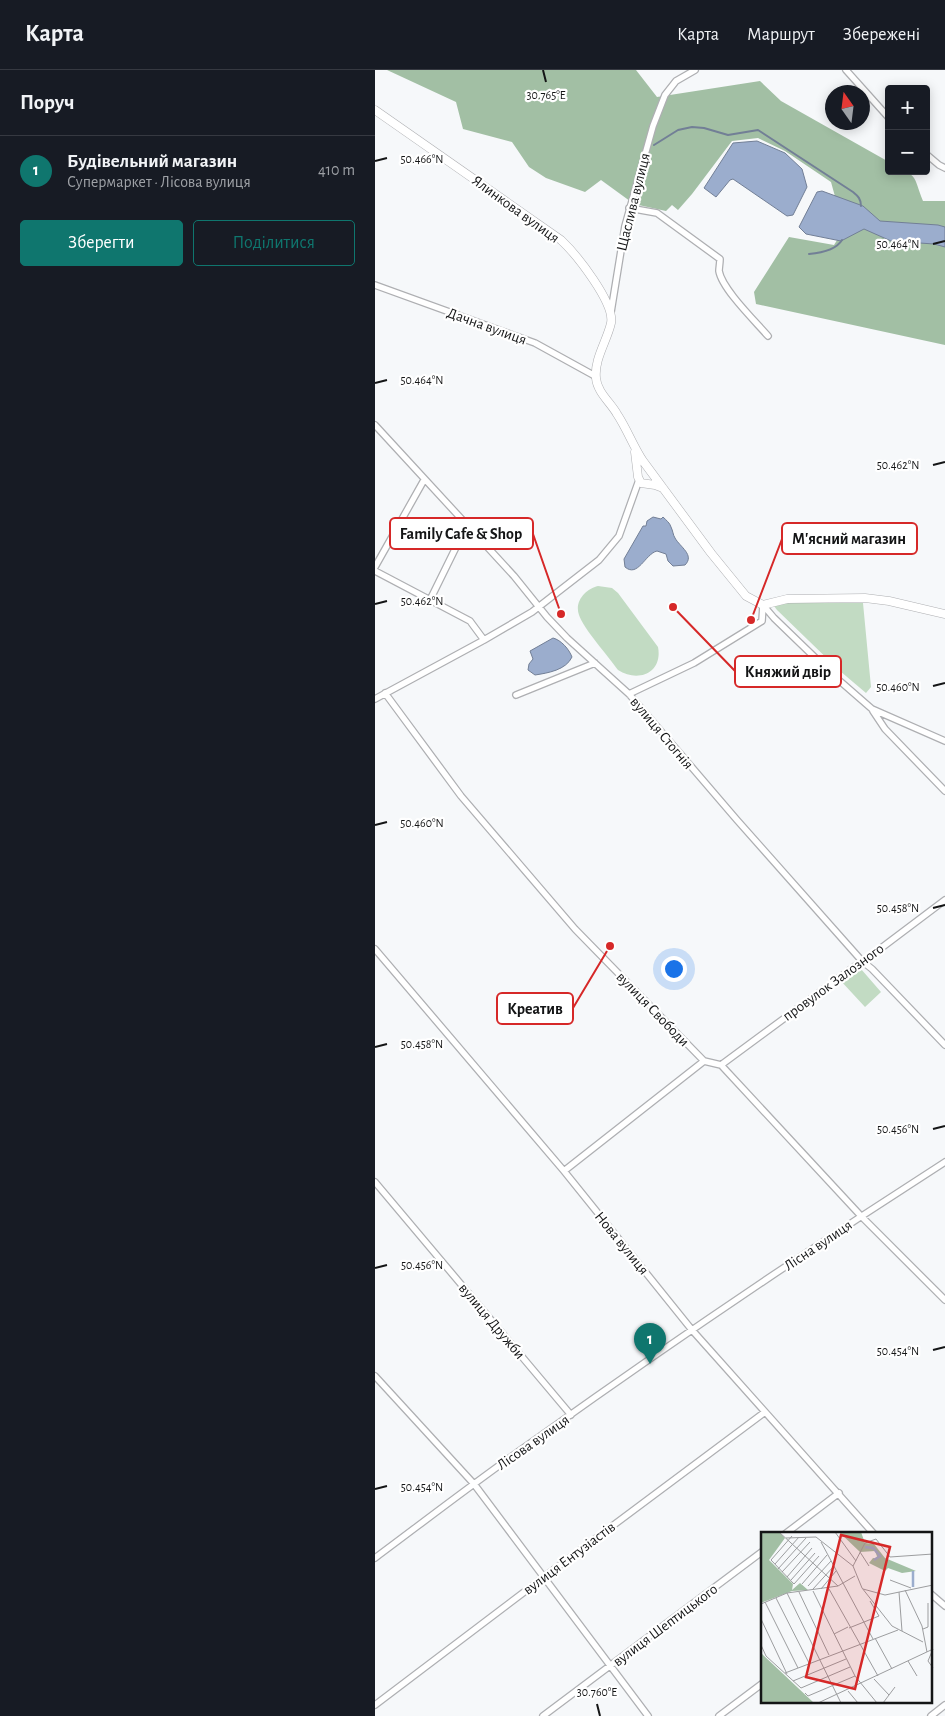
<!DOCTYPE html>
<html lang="uk">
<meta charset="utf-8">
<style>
body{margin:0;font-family:"Alegreya Sans",sans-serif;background:#20242c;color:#f1f3f6}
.controls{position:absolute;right:15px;top:15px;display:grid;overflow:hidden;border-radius:5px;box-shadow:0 2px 12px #0003}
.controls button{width:45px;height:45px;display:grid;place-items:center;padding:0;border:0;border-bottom:1px solid #363941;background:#171b24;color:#f1f3f6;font:25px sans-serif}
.compass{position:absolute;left:450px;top:15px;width:45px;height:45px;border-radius:50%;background:#171b24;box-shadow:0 2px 12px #0003;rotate:346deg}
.you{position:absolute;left:298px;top:898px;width:18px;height:18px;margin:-12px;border:4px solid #fff;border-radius:50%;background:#1a73e8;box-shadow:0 0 0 8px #1a73e833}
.badge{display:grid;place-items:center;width:32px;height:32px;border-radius:50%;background:#0f766e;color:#fff;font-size:16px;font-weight:700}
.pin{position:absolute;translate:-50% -41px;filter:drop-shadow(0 1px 2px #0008)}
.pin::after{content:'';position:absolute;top:26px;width:18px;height:15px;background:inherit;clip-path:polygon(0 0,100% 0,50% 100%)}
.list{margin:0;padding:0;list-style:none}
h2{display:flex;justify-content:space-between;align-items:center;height:65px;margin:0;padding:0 20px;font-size:21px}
h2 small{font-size:16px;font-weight:400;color:#9ea1a6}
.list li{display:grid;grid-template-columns:32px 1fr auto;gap:15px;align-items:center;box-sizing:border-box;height:70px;padding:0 20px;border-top:1px solid #363941}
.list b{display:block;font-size:19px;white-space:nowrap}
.list p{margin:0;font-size:16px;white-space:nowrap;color:#9ea1a6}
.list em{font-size:16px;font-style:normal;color:#9ea1a6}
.actions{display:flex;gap:10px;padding:15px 20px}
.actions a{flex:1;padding:11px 0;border:1px solid #0f766e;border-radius:5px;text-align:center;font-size:18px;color:#0f766e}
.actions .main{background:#0f766e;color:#fff}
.map{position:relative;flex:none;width:570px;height:1646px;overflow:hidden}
header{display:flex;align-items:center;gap:30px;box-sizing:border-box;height:70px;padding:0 25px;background:#171b24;border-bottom:1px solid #363941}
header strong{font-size:24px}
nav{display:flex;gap:28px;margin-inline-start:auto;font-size:18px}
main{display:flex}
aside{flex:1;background:#171b24}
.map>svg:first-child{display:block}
.green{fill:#c2dbc3}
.forest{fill:#a2bfa4}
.water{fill:#9badcd;stroke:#727f96}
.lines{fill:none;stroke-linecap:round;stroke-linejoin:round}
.stream{stroke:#727f96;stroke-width:2}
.minor-casing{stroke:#aeafb2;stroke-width:8}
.tertiary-casing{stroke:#aeafb2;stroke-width:9}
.minor{stroke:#fff;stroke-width:5.5}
.tertiary{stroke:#fff;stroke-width:8}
.ticks{fill:none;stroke:#141516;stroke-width:2}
.labels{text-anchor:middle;stroke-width:4.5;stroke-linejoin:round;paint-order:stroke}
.street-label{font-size:15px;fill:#141516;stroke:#fff}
.inset-river{fill:none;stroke:#9badcd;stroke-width:2.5}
.inset-road{fill:none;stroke:#9c9d9f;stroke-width:1}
.view{fill:#d62828;fill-opacity:0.15;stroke:#d62828;stroke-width:2.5}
.inset-edge{fill:none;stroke:#141516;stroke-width:2.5}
.ticks-label{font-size:12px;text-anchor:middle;fill:#141516;stroke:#fff;stroke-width:4.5;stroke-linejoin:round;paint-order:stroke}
.leader{fill:none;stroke:#d62828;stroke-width:2}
.callout-dot{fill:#d62828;stroke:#fff;stroke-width:2}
.callout{fill:#fff;stroke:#d62828;stroke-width:2}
.callout-label{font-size:16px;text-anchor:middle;font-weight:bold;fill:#141516}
</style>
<header>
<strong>Карта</strong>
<nav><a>Карта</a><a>Маршрут</a><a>Збережені</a></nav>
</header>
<main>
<aside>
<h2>Поруч<small></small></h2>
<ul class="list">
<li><span class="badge">1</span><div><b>Будівельний магазин</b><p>Супермаркет · Лісова вулиця</p></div><em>410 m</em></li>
</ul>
<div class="actions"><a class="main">Зберегти</a><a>Поділитися</a></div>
</aside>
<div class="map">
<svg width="570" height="1646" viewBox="0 0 570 1646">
<rect width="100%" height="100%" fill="#f6f8fa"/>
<!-- green -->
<path class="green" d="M223,516L237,518L243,523L283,577C288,603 263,613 243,600C234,587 208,558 204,545C199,531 211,519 223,516Z
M402,533H488L496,617L491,623L465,601L402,540L399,536Z
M481,898L486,899L506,922L490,937L465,910Z"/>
<!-- forest -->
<path class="forest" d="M12,0H261L282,27L385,11L406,31L514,92V101C543,101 538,106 548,131H570V275L381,234L379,222L414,167L459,175L469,159L456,112L410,81L383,68L357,71L317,124L303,140L297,135L291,141L259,134L226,110L210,122L171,108L154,97L137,72L88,59L81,32Z"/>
<!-- water -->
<path class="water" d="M382,71L410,83L427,99L432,117L418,145L412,146L358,109L355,110L341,127L329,118L358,73Z
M447,121L488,136L505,151L563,155L570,157V177L559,174L516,171L489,159L466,171L431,164L424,157L442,122Z
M278,447L286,449L288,447C291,450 295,453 296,457C298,461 298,465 300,468C305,477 320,485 310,495L298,496L293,491L291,484L282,481C270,484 263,508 250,497L249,489L268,456H271L272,451Z
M178,568C186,570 194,579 197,587C191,600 173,603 160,605L153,600L154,594L158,589L155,581Z"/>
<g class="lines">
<!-- stream -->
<path class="stream" d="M279,75L303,60L317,57L329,58L353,65L383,60L478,122C483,126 486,129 486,136
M434,184C445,183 461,180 467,170"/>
<!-- minor casing -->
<g class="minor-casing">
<path id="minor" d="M471,0L514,48
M551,84L564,95L570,98
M254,138L282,143L345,189C345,193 344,198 344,201C347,219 381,252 393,266
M0,215L160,273L220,306
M236,242L250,156L278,56L290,25L301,11L320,0
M0,355L139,506L172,547L192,568L254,624L362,750L487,891L497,899L570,975
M0,497L49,410
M0,501L95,551L109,570
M55,530L86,467
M388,535L399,548L458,605L497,639L570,671
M10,623L86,726L200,859L329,991L346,995L486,1146L570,1230
M254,624L319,593L387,551L388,535
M141,625L220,593
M0,629L109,570L157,542L224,490L244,466L264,410
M498,641L510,659L570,721
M0,879L189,1101L317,1260L499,1464
M346,995L487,891L493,888L570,830
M189,1101L329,991
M0,1112L196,1345
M0,1306L99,1414L273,1646
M410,1464L464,1423
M0,1488C55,1447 108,1406 164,1367C297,1272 433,1180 570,1092
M556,1524L570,1536
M0,1635L169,1507L390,1342
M168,1646L388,1481
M344,1646L388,1613
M556,1646L570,1635"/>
</g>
<!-- tertiary casing -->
<g class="tertiary-casing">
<path id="tertiary" d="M0,40L186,170C201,184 240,233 236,253C232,271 219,289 221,308C222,322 236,333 242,344C252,359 258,376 268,391L336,483L371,526L388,535L412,529L490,528L514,531L570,544
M260,382L263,407L266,413L280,415L288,418"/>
</g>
<!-- minor -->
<use href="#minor" class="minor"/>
<!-- tertiary -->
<use href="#tertiary" class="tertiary"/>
</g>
<!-- ticks -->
<path class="ticks" d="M168,0L171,12M0,91L12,88M558,174L570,171M0,313L12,310M558,395L570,392M0,534L12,531M558,616L570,613M0,755L12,752M558,838L570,835M0,977L12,974M558,1059L570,1056M0,1198L12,1195M558,1280L570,1277M0,1419L12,1416M222,1634L225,1646"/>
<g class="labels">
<!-- street labels -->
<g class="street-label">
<text transform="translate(258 132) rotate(-76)" y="5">Щаслива вулиця</text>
<text transform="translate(141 139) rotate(36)" y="5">Ялинкова вулиця</text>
<text transform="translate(112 256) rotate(20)" y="5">Дачна вулиця</text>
<text transform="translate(287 663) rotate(50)" y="5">вулиця Стогнія</text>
<text transform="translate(458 912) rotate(-36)" y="5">провулок Залозного</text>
<text transform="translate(278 939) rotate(46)" y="5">вулиця Свободи</text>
<text transform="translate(247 1173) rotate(51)" y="5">Нова вулиця</text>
<text transform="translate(443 1175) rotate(-34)" y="5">Лісна вулиця</text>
<text transform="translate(117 1251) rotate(50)" y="5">вулиця Дружби</text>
<text transform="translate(158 1372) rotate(-35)" y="5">Лісова вулиця</text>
<text transform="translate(194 1488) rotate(-37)" y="5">вулиця Ентузіастів</text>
<text transform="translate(290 1555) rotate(-37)" y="5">вулиця Шептицького</text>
</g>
</g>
<!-- overview -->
<g transform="translate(386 1462)">
<rect width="171" height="171" fill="#f6f8fa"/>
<path d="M0,0H18L24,6L8,28L32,52L31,58L39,51L47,58L31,59L0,71ZM78,0H100L104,11L113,12L124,26L155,39L141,41L127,36L124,39L108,31L112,26L117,27L114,19L99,20ZM0,121L53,171H0Z" fill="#a2bfa4"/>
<path class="inset-river" d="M104,15L112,16L119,24L113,28M152,39V55"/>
<path class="inset-road" d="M18,0L77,54M74,0L95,29M31,4L10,28L33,52M25,6L55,5L92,34M60,10L112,107M99,20L108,34M14,32L38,5M17,37L45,6M21,40L49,10M26,45L51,16M30,48L54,21M129,48L150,56M33,52L58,24M41,52L66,23M47,54L70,29M52,57L73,34M60,57L75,39M68,57L117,144M102,57L124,63L172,53M144,58L161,94L166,120M52,59L94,144L116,171M38,60L68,123M138,60L141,99M26,61L80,171M15,66L48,131M4,70L37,136M0,72L26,61L77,54L94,44M0,87L26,142M88,96L118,84L109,69M162,97L167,95V71M73,102L87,95M114,106L131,137M162,110L131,94L101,56L92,34L104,11L115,7L129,25L172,22M0,113L5,124L40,156L89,135M172,117L167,129L172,136M147,129L156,144M24,141L137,98M113,147L128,163M32,149L85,127M87,159L97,171M44,161L47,164L94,144M57,171L170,118M122,171L134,155"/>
<path class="view" d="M80,3L129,15L94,157L45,145Z"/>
<rect width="171" height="171" class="inset-edge"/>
</g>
<g class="ticks-label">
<text x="171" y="29">30.765°E</text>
<text x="47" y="93">50.466°N</text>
<text x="523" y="178">50.464°N</text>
<text x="47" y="314">50.464°N</text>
<text x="523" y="399">50.462°N</text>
<text x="47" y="535">50.462°N</text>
<text x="523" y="621">50.460°N</text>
<text x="47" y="757">50.460°N</text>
<text x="523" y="842">50.458°N</text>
<text x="47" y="978">50.458°N</text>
<text x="523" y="1063">50.456°N</text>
<text x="47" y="1199">50.456°N</text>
<text x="523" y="1285">50.454°N</text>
<text x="47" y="1421">50.454°N</text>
<text x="222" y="1626">30.760°E</text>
</g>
<!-- callouts -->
<path class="leader" d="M186 544L158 464M376 550L407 469M298 537L360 601M235 876L198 938"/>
<g class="callout-dot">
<circle cx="186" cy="544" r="5"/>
<circle cx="376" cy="550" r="5"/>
<circle cx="298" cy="537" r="5"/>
<circle cx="235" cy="876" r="5"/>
</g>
<g class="callout">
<rect x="15" y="448" width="143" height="31" rx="5"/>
<rect x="407" y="453" width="135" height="31" rx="5"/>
<rect x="360" y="586" width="106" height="31" rx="5"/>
<rect x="122" y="923" width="76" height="31" rx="5"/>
</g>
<g class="callout-label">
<text x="86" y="469">Family Cafe &amp; Shop</text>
<text x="474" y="474">М'ясний магазин</text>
<text x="413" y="607">Княжий двір</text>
<text x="160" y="944">Креатив</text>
</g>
</svg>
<div class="controls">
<button>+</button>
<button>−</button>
</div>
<svg class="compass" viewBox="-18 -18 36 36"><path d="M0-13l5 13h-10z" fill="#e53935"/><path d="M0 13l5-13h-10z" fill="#9ea1a6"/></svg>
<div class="you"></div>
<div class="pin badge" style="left:275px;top:1294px">1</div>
</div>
</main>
